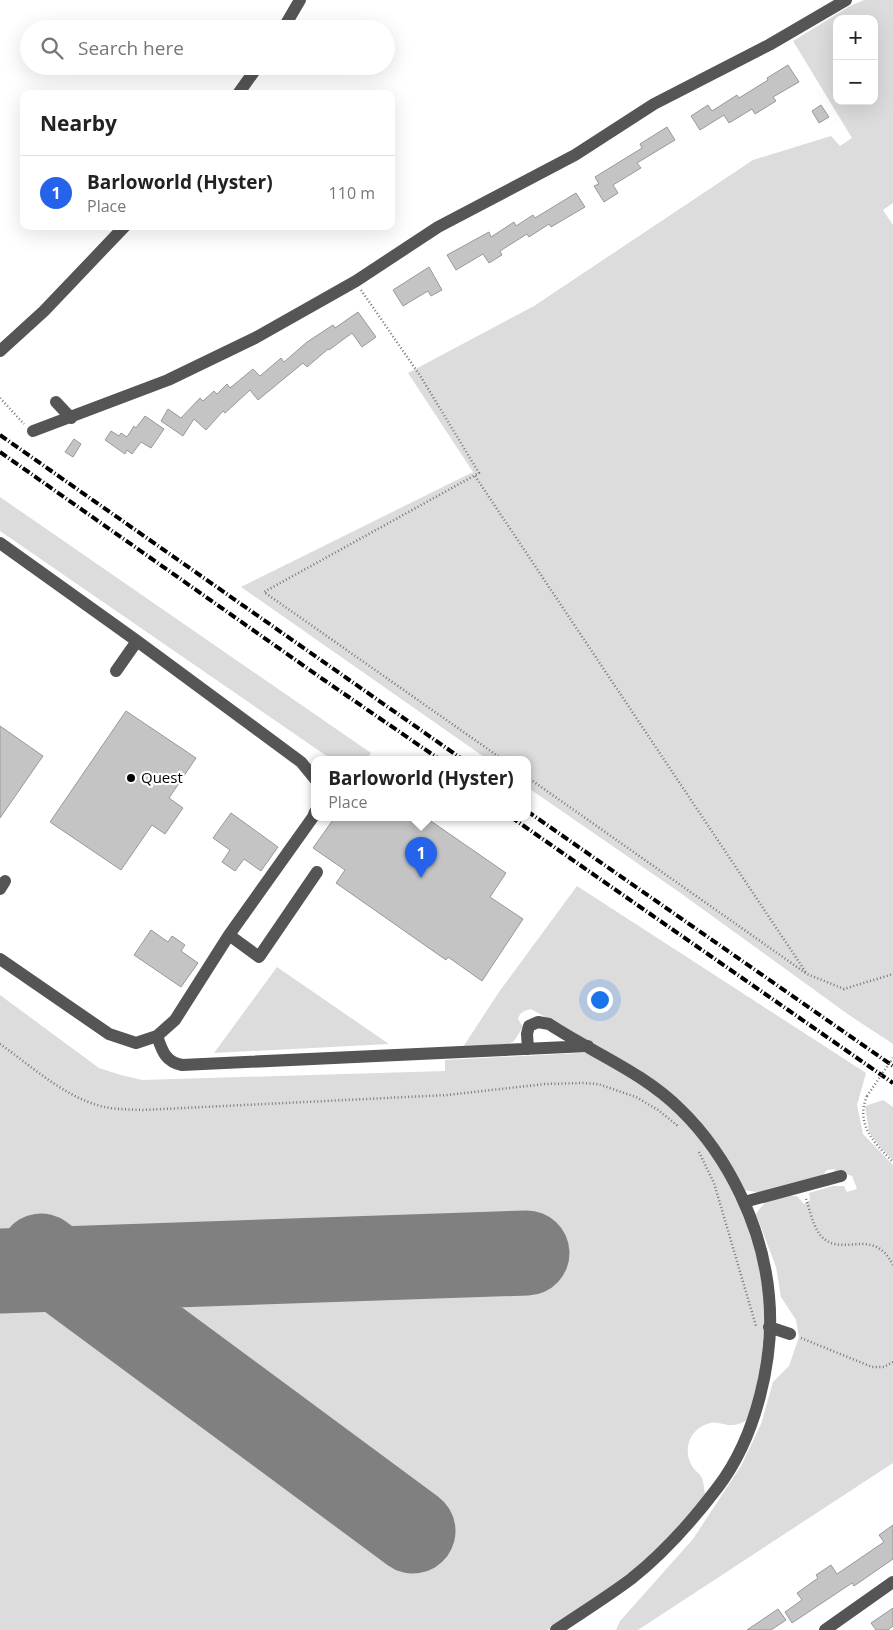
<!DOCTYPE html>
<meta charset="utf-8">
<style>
body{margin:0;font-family:"Open Sans",sans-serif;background:#f2f2f2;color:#222}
.controls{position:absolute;right:15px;top:15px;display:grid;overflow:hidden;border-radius:10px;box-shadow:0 5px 20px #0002}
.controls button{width:45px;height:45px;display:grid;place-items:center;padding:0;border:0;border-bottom:1px solid #e0e0e0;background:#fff;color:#222;font:25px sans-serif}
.you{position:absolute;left:599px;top:999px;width:18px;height:18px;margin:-12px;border:4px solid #fff;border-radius:50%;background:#1a73e8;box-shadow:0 0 0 8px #1a73e833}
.badge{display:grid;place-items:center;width:32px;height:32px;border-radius:50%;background:#2563eb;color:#fff;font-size:16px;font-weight:700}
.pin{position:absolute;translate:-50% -41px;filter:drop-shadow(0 1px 2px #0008)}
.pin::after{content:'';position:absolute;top:26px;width:18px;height:15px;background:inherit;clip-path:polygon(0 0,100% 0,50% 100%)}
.popup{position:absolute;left:311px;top:756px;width:220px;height:65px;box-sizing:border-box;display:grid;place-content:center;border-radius:10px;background:#fff;filter:drop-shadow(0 1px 4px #0005);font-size:16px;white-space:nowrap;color:#767676}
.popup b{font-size:19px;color:#222}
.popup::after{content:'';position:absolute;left:50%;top:100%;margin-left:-10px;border:10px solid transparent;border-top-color:#fff}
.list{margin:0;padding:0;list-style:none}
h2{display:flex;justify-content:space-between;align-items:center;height:65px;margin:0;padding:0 20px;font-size:21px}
h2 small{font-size:16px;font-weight:400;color:#767676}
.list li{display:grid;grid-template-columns:32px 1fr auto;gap:15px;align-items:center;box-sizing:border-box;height:75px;padding:0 20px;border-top:1px solid #e0e0e0}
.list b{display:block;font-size:19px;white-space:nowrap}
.list p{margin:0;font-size:16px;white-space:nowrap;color:#767676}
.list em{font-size:16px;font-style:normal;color:#767676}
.icon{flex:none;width:28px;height:28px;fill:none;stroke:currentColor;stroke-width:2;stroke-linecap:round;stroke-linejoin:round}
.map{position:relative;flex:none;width:893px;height:1630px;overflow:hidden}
.search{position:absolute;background:#fff;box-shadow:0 5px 20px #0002;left:20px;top:20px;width:375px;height:55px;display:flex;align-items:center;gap:12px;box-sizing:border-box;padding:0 18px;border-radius:28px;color:#767676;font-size:19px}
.panel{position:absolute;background:#fff;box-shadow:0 5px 20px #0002;left:20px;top:90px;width:375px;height:140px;border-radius:10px}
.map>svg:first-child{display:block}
.green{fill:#dcdcdc;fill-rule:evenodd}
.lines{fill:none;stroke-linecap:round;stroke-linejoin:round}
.runway{stroke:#808080;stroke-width:85}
.building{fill:#c4c4c4;stroke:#999}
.path{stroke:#777;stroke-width:2.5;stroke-dasharray:1 2.5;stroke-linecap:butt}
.minor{stroke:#555;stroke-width:12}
.rail{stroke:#000;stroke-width:4;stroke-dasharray:8 2.5 1 2.5;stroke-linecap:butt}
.path-bridge{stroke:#777;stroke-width:2.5;stroke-dasharray:1 2.5;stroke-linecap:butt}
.poi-dot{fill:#000;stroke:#fff;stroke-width:2}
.labels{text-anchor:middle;stroke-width:4.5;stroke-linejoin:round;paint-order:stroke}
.poi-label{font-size:15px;fill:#000;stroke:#fff;text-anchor:start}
</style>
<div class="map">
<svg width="893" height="1630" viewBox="0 0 893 1630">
<rect width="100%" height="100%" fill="#fff"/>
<!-- green -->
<path class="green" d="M864,0H893V203L883,210L893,225V1044L849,1015L679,892L527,787V759H487L241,587L473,472L408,373L534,306L753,160L831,136L840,146L852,138L793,41L850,6ZM837,19H874V101H837Z
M0,497L371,753L367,759H331L0,531Z
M577,886L866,1073L857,1105L863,1134L893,1165V1463L638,1630H616L620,1621L693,1539L741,1466L761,1424L773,1382L789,1366L799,1337L796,1320L781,1297L776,1267L756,1214C768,1196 776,1196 797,1196L804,1204L810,1200L809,1193L833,1186H844L847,1192L857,1189L852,1176L842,1173H833L835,1169L827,1170L821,1177L762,1193L744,1190C734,1174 723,1149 711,1135C663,1079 594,1045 531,1009C524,1011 520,1012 518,1019L523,1027L514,1041L508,1044L463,1047L499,992Z
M277,967L389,1044L214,1053Z
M0,995L99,1068L121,1075L142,1080L445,1071V1060L579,1053H589L632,1075L696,1130L739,1198L759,1265L766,1309L760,1375L748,1420C743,1422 738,1425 733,1425C725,1426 718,1421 710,1423C690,1428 682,1449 692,1466C694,1470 698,1472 700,1475C704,1480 704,1488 705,1494C686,1516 668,1540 645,1560C615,1586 582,1608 548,1630H0Z
M883,1100L893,1107V1160L880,1147L869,1132L865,1106Z"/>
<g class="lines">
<!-- runway -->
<path class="runway" d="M41,1256L413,1531
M0,1271L527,1253"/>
</g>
<!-- building -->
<path class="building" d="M788,65L799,82L773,97L776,101L755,114L752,109L729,123L724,115L700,130L691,116L708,105L712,111L737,95L739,98L768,80L767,78Z
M821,105L829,117L819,123L812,111Z
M667,127L675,140L637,163L641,168L613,185L618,193L604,202L594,186L599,184L595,177L642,148L640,144Z
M576,193L585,207L551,227L549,224L529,237L527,234L500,251L502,255L489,263L483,254L456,270L447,255L489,232L491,237L514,222L516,226L533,215L535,218Z
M429,267L442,290L431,296L428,291L403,306L393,290Z
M358,312L376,337L362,347L352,333L329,350L328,349L307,367L303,363L258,400L250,390L225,413L223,411L206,430L194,419L183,436L161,421L168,409L181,418L200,398L203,401L214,391L217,394L227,384L230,388L253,369L260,376L281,358L284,362L307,342L333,325L335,328Z
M145,416L164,429L151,448L141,442L132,454L127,450L125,454L105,440L111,431L119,436L121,433L127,437L134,426L136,428Z
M74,439L81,444L73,457L65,452Z
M126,711L196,758L169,798L183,808L165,834L152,825L121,870L50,822Z
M0,726L43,756L0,818Z
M231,813L278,847L261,871L244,859L235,871L222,862L230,850L213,838Z
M335,817H425L506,873L490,897L523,919L482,981L448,957L446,960L336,883L345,870L313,848Z
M151,930L168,942L172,936L185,945L181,951L198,963L181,987L134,955Z
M893,1525V1559L854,1586L852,1583L792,1623L785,1612L802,1600L797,1593L818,1578L816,1575L831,1565L837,1574L884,1542L879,1535Z
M893,1608V1626L888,1630H876L871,1623Z
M778,1609L786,1620L771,1630H747Z"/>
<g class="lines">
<!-- path -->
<path class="path" d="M361,290L421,377L479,473L264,592L502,759
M0,398L24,424
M475,476L807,974
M527,777L807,974L844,989L893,974
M0,1044C30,1065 61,1094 97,1105C112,1110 128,1109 143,1110L447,1095L545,1084L583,1083L598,1084L636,1097L658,1110L678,1126
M867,1096C855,1124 874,1143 893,1162
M699,1152L714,1183L756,1326
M806,1199C810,1211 813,1226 821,1236C842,1259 873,1225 893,1265
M801,1338L872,1367H884L893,1362"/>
<!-- minor -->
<path class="minor" d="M283,29L300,0
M238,94L258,66
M0,351L44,311L125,226
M56,402L71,418
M33,431L168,380L255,338L356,281L438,227L575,155L654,104L769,45L846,0
M0,543L137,641L301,762L315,779
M116,671L137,641
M0,889L5,881
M229,935L259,957L317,872
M0,959L109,1034L136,1043L157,1036L175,1020L229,935L313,817L315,812
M157,1036C162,1050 165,1062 182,1065L588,1046
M528,1049L527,1034L529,1026L538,1022L549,1024C593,1053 643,1072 681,1110C729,1157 763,1228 769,1296C775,1358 756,1437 718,1487C693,1520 664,1553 631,1579C607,1597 581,1613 556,1630
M744,1202L841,1176
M769,1327L790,1334
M825,1630L893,1582"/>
<!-- rail -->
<path class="rail" d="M0,435L462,759
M0,452L324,680L439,759
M527,811L893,1066
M511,817L893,1083"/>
<!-- path-bridge -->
<path class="path-bridge" d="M867,1096L893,1058"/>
</g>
<!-- markers -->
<circle class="poi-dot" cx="131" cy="778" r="5"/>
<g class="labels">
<!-- poi labels -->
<g class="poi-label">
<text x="141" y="783">Quest</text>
</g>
</g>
</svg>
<div class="controls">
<button>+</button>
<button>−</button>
</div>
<div class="you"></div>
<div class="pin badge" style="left:421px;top:878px">1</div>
<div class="popup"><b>Barloworld (Hyster)</b>Place</div>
<div class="search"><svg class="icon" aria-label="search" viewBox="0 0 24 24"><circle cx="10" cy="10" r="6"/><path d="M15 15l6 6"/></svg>Search here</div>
<section class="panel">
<h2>Nearby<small></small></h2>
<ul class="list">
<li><span class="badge">1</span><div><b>Barloworld (Hyster)</b><p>Place</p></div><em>110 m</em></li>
</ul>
</section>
</div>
